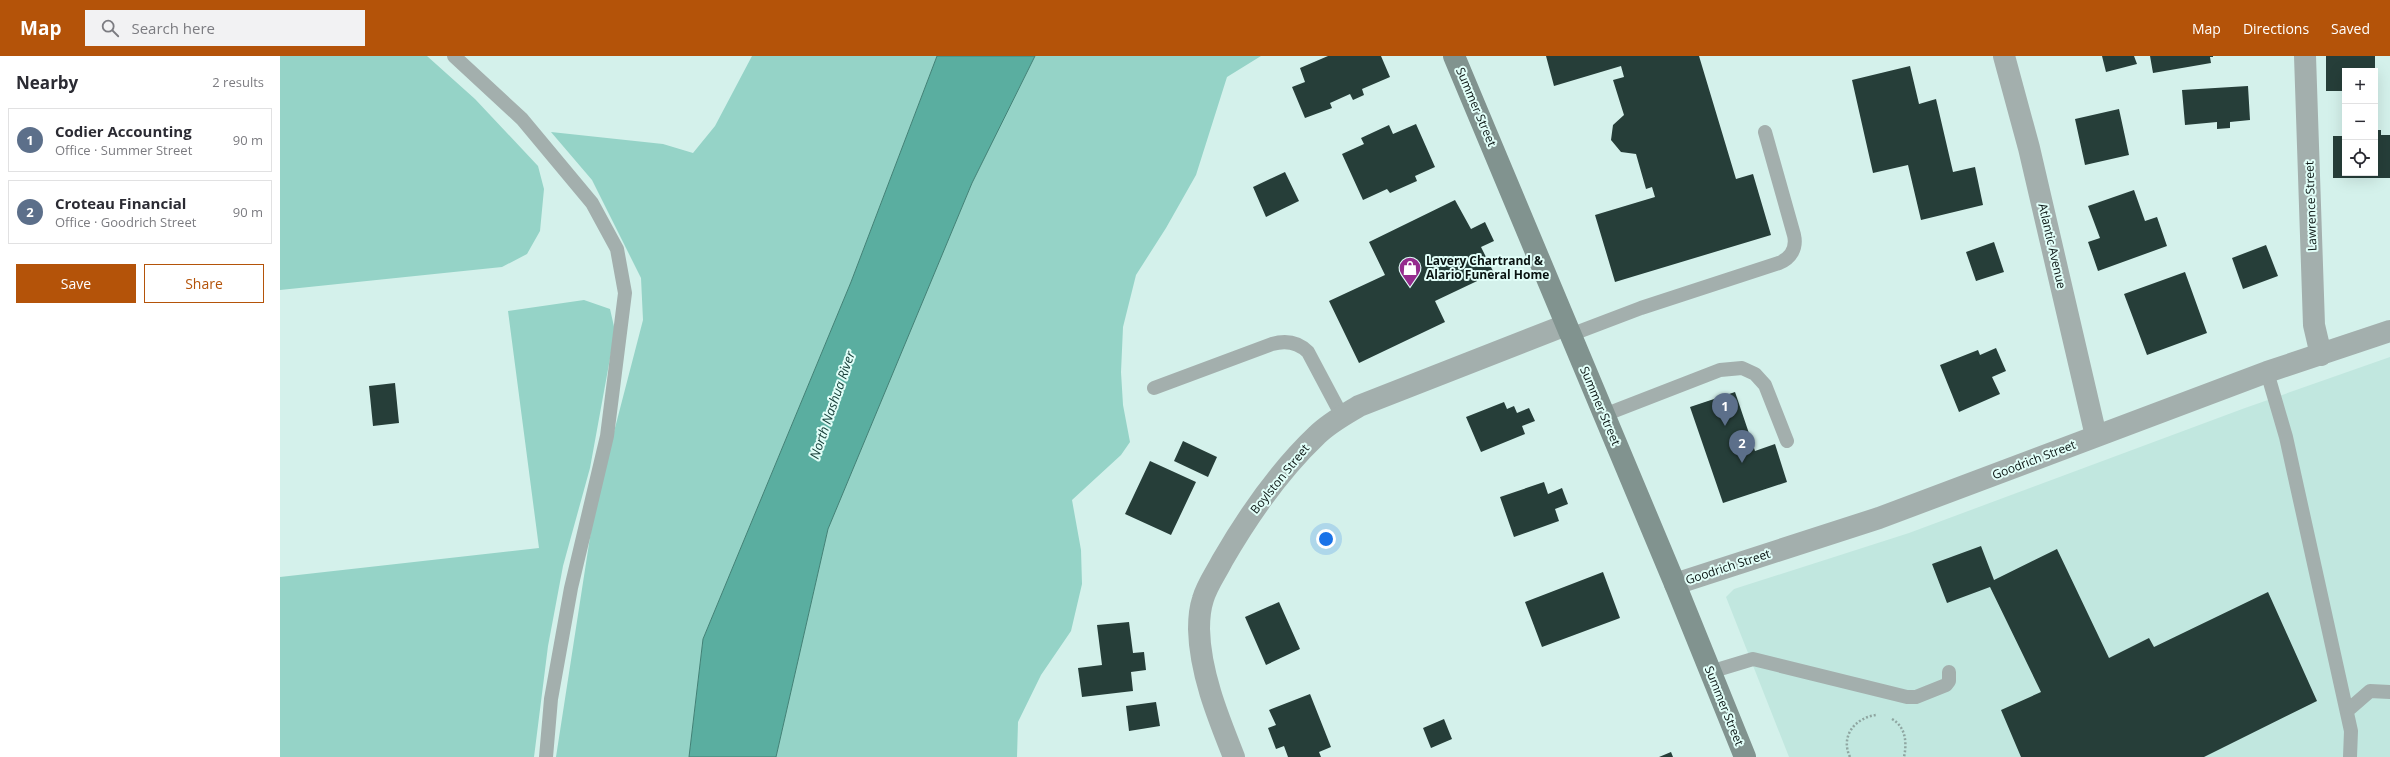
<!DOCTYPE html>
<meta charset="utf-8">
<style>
body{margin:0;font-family:"Open Sans",sans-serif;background:#f2f2f3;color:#2b2b33}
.controls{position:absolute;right:12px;top:12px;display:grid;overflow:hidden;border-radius:0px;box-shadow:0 4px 16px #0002}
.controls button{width:36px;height:36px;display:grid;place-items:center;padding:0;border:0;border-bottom:1px solid #e1e1e2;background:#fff;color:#2b2b33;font:20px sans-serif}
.you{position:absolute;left:1046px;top:483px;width:14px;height:14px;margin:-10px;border:3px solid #fff;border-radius:50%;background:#1a73e8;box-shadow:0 0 0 6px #1a73e833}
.badge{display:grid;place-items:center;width:26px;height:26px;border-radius:50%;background:#b45309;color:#fff;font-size:13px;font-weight:700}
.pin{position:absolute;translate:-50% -33px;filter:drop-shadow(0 1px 2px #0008)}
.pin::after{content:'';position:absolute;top:21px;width:14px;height:12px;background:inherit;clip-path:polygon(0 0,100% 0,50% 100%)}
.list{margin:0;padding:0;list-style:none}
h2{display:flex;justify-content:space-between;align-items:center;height:52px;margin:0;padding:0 16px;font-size:17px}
h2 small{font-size:13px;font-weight:400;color:#7c7c81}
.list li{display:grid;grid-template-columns:26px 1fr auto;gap:12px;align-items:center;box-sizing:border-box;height:64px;margin:0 8px 8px;padding:0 8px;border:1px solid #e1e1e2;border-radius:0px}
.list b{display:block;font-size:15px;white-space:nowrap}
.list p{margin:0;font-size:13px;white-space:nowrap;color:#7c7c81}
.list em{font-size:13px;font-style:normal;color:#7c7c81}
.actions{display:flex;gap:8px;padding:12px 16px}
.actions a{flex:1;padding:9px 0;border:1px solid #b45309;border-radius:0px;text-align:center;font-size:14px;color:#b45309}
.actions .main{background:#b45309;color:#fff}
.icon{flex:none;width:22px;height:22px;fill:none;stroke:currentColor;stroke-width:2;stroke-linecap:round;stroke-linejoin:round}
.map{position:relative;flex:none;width:2110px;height:701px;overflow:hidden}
header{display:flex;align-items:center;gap:24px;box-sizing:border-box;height:56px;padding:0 20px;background:#b45309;color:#fff}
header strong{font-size:19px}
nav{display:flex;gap:22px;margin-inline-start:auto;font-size:14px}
.search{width:280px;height:36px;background:#f2f2f3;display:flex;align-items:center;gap:10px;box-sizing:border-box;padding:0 14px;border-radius:0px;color:#7c7c81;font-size:15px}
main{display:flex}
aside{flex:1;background:#fff}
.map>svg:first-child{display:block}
.built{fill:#c1e7df}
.green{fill:#95d3c7}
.water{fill:#5aaea0;stroke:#428075}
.building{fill:#263e39}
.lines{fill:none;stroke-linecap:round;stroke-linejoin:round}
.path{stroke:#8fa6a1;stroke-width:2.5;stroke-dasharray:2 2;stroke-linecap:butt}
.lane{stroke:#a3afad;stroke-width:14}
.street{stroke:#a3afad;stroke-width:22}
.secondary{stroke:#81938f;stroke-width:22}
.labels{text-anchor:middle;stroke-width:4;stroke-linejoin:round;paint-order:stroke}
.street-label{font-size:12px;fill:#091311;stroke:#e1fef8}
.poi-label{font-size:12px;font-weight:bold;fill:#091311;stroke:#e1fef8;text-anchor:start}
.water-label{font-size:13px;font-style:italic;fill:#1b423c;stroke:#e1fef8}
</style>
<header>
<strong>Map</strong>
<div class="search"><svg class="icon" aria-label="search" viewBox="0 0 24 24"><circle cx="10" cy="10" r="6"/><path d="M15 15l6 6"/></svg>Search here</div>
<nav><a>Map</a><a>Directions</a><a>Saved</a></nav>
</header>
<main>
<aside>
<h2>Nearby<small>2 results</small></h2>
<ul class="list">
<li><span class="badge" style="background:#5c6f8a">1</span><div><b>Codier Accounting</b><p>Office · Summer Street</p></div><em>90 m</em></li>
<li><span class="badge" style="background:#5c6f8a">2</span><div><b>Croteau Financial</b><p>Office · Goodrich Street</p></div><em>90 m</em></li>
</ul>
<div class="actions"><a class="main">Save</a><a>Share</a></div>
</aside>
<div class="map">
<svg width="2110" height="701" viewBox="0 0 2110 701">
<rect width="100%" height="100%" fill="#d4f1eb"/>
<!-- built -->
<path class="built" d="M2110,301V701H1509L1446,541L1454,533L1629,477L1965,352Z"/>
<!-- green -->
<path class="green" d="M0,0H147L195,43L258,110L264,133L260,175L247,198L222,211L0,234Z
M472,0H657L571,226L423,583L409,701H276L315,449L363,264L361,222L312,124L271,76L383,88L413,97L435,70Z
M755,0H981L947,21L916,119L886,172L856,219L843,271L841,316L843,349L850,386L841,399L792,444L801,494L802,528L791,575L761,619L738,666L737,701H496L548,473L692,127Z
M304,244L330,253L335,275L310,412L283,510L268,590L254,701H0V521L259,492L228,255Z"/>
<!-- water -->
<path class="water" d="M657,0H755L692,127L548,473L496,701H409L423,583L571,226Z"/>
<!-- building -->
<path class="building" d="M1048,0H1101L1110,21L1082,33L1084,39L1073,44L1070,38L1050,47L1052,52L1025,62L1012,31L1025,26L1020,12Z
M1266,0H1419L1456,123L1473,118L1491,179L1335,226L1315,159L1375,141L1372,131L1366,133L1356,98L1341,96L1331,84L1333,69L1344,59L1333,24L1344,21L1341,10L1274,30Z
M1822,0H1854L1857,8L1826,16Z
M1870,0H1933V1H1930L1931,7L1873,17Z
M2046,0H2095V15H2065V35H2046Z
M1630,10L1639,48L1656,43L1673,116L1695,111L1703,149L1641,164L1628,109L1593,117L1572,24Z
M1968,30L1970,64L1950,66V72L1937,73V66L1905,69L1902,34Z
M1839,53L1849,99L1805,109L1795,63Z
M1136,68L1155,111L1135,120L1137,125L1110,137L1107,133L1083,144L1062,98L1084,88L1081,82L1109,69L1113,78Z
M2095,74H2101V79H2110V122H2053V80H2065V117H2095Z
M1005,116L1019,145L986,161L973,131Z
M1854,134L1865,165L1877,161L1887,190L1818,215L1808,186L1820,182L1808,150Z
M1175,144L1191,173L1205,166L1214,185L1201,191L1214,217L1155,245L1165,266L1079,307L1049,245L1105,219L1089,186Z
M1714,186L1724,216L1696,225L1686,196Z
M1986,189L1998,220L1963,233L1952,202Z
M1905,216L1927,277L1867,299L1844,238Z
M1716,292L1726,315L1712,321L1720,338L1679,356L1660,309L1698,294L1700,299Z
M115,327L119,367L93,370L89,330Z
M1455,336L1475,395L1495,388L1507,426L1443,447L1410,351Z
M1224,346L1227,353L1234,350L1237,357L1249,352L1255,365L1242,370L1245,378L1201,396L1186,361Z
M903,385L937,401L928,421L894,405Z
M870,405L916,426L891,479L845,458Z
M1264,426L1268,438L1282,432L1288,448L1275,453L1279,465L1234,481L1220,441Z
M1701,490L1714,524L1777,493L1829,602L1869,582L1874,591L1988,536L2037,645L1924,701H1741L1721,654L1761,636L1710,531L1667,547L1652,508Z
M1323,516L1340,562L1262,591L1245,546Z
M999,546L1020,593L986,609L965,561Z
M849,566L853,597L864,596L866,614L851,616L853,635L802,641L798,612L822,609L817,569Z
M1030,638L1051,691L1039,696L1041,701H1008L1004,690L996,693L988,672L996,669L989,654Z
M876,646L880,670L849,675L846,650Z
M1164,663L1172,683L1151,692L1143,672Z
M1391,696L1393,701H1379Z"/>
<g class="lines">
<!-- path -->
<path class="path" d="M1612,663C1626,671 1627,687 1624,701
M1570,701C1560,680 1575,662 1596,659"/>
<!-- lane -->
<path class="lane" d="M174,0L242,63L312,147L337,193L345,237L327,380L291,532L271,643L266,701
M1290,279L1361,252L1499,207C1511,202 1517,192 1514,179L1485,76
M1987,316L2006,381L2071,675L2070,701
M874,332L992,288C1006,284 1018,286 1028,296L1062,360
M1324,359L1440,314L1462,312L1475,318L1485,329L1507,385
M1430,616L1473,603L1627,641H1636L1666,629L1669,625V616
M2067,655L2090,635L2110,636"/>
<!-- street -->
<path class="street" d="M1724,0L1749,92L1816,380
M2025,0L2034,269L2041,299
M1395,528L1599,462L1987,316L2110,275
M954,701C938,661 920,617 919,573C919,563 920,552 923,543C927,529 936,517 942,505C968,460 999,415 1037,379C1049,367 1064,359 1079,350L1286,269"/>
<!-- secondary -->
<path class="secondary" d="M1174,0L1395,528L1465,701"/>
</g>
<!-- icons -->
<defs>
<g id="shop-pin" transform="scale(1.15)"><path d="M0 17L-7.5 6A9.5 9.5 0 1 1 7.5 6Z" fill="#952b8d" stroke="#e1fef8"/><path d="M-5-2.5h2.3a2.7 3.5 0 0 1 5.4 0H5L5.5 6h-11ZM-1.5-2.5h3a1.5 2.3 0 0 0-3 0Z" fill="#fff"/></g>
</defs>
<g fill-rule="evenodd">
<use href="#shop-pin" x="1130" y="212"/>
</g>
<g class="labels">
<!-- street labels -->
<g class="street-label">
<text transform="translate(1196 51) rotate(67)" y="4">Summer Street</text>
<text transform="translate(2031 150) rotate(-92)" y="4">Lawrence Street</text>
<text transform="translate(1772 190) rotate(77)" y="4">Atlantic Avenue</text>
<text transform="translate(1320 350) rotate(67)" y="4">Summer Street</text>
<text transform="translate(1754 404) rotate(-21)" y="4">Goodrich Street</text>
<text transform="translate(1000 423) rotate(-51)" y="4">Boylston Street</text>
<text transform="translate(1448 511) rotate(-18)" y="4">Goodrich Street</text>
<text transform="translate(1444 650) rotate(68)" y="4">Summer Street</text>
</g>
<!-- poi labels -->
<g class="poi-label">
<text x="1146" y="209">Lavery Chartrand &amp;<tspan x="1146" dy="14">Alario Funeral Home</tspan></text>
</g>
<!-- water labels -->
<g class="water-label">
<text transform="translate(552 349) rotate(-71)" y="5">North Nashua River</text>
</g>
</g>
</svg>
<div class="controls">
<button>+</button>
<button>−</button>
<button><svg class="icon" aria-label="locate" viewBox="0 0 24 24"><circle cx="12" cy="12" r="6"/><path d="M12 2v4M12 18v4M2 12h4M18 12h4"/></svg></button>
</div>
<div class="you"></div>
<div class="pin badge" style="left:1445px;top:370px;background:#5c6f8a">1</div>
<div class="pin badge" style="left:1462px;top:407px;background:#5c6f8a">2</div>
</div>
</main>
